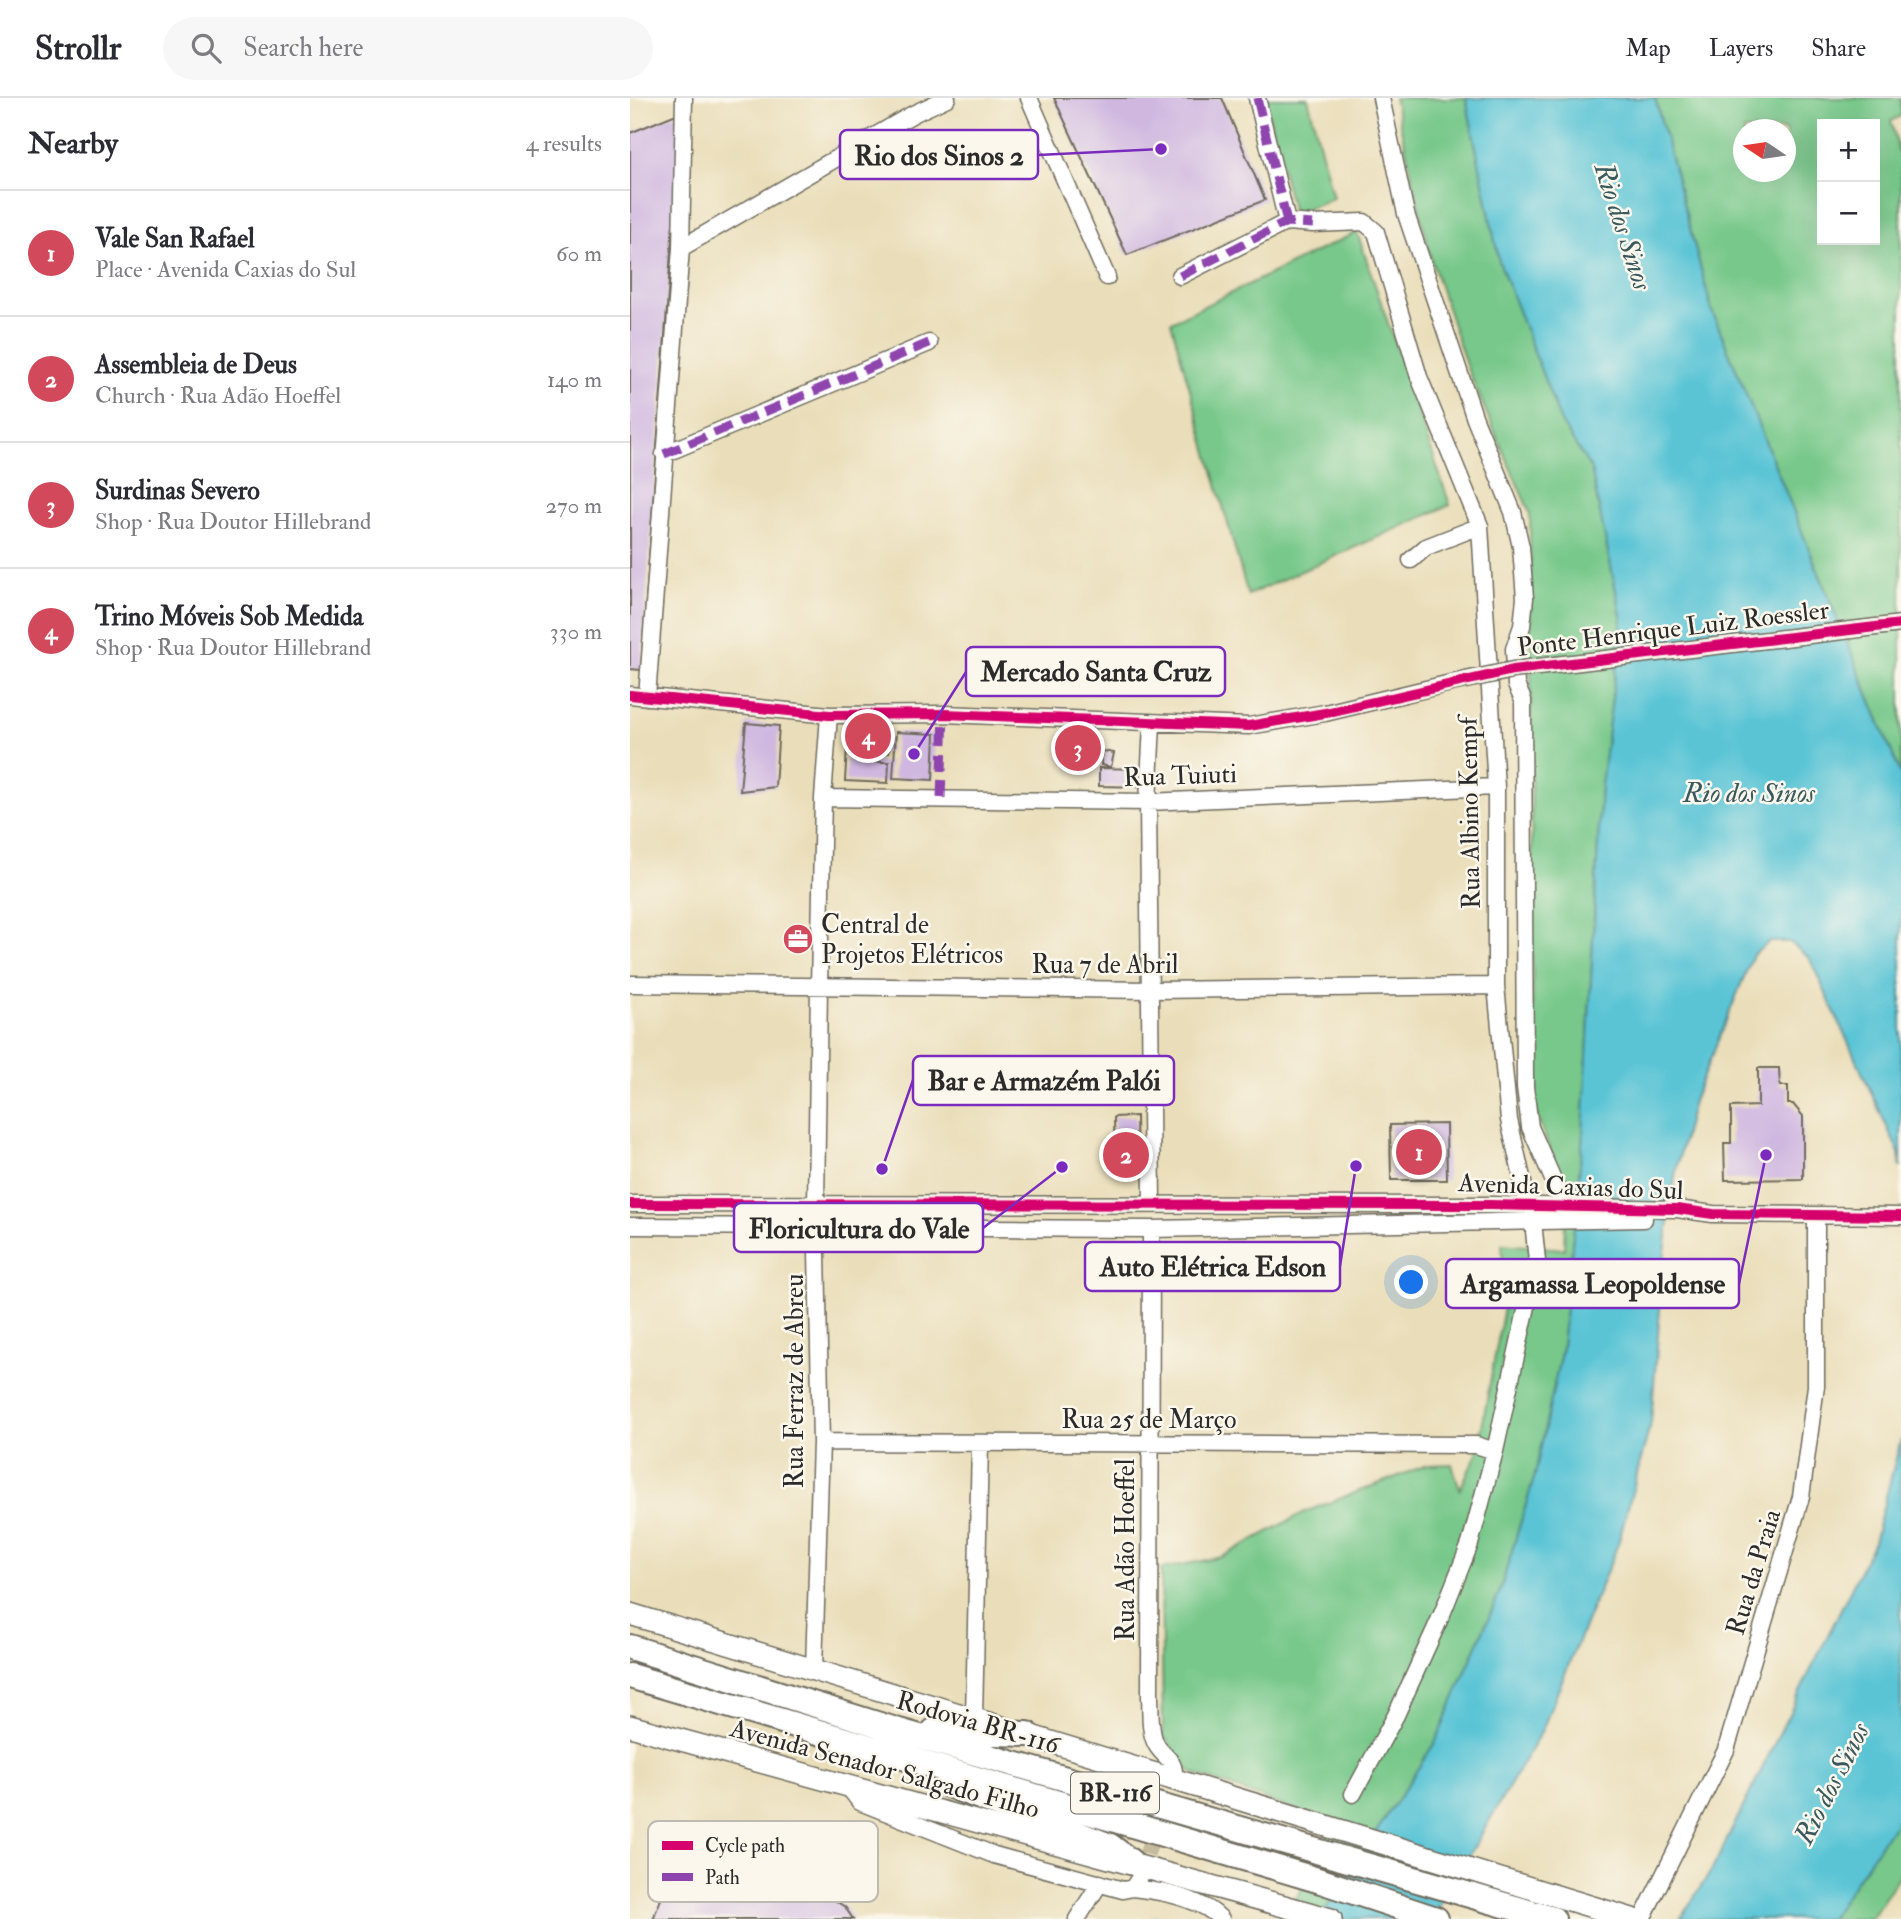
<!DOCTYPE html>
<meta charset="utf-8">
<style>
body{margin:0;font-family:"IM FELL Double Pica",serif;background:#f7f7f7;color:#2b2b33}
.controls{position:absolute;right:21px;top:21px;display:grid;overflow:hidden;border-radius:0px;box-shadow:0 7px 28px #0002}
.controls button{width:63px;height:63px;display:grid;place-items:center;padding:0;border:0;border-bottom:2px solid #e1e1e2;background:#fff;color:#2b2b33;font:35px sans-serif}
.compass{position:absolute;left:1103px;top:21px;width:63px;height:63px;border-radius:50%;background:#fff;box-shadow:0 7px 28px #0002;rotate:283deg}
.you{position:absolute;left:782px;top:1185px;width:24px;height:24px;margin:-18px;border:5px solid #fff;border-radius:50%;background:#1a73e8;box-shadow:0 0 0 10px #1a73e833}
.badge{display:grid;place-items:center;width:46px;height:46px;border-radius:50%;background:#d1495b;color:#fff;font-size:23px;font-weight:700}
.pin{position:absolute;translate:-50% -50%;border:4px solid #fff;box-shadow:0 2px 7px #0006}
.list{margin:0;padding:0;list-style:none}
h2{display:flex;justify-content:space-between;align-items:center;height:91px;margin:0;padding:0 28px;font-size:30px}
h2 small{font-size:23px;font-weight:400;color:#7c7c81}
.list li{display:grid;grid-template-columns:46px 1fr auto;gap:21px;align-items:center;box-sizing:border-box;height:126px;padding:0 28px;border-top:2px solid #e1e1e2}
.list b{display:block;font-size:26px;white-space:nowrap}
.list p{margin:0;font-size:23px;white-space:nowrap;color:#7c7c81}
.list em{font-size:23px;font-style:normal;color:#7c7c81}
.icon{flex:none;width:38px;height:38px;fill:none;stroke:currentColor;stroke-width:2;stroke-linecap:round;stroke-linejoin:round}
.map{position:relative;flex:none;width:1271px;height:1821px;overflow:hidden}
header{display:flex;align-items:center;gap:42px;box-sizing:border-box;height:98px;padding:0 35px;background:#fff;border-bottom:2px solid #e1e1e2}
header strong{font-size:33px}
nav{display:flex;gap:38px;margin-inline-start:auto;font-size:24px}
.search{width:490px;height:63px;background:#f7f7f7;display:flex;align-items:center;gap:18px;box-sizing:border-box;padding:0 24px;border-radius:38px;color:#7c7c81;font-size:26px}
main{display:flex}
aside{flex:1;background:#fff}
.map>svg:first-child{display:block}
.green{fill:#77c88a;stroke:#517a5a;stroke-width:2;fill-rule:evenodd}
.water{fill:#5ac4d5;stroke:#427880;stroke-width:2}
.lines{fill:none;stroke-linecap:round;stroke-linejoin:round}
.stream{stroke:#5ac4d5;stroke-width:4.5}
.building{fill:#cfb7e0}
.minor-tunnel{stroke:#c4ba9d;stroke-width:16;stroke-dasharray:16 8;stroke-linecap:butt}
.minor-casing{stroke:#6e6a5d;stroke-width:19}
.major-casing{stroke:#6e6a5d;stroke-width:24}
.highway-casing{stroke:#6e6a5d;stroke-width:28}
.minor{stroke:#fff;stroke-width:16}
.major{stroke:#fff;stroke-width:21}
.highway{stroke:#fff;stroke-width:24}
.minor-bridge-casing{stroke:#6e6a5d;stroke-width:19;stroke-linecap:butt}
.minor-bridge{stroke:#fff;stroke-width:16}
.quiet{stroke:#8e44ad;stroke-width:9;stroke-dasharray:18 9;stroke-linecap:butt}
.cycleway-casing{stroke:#fbf7ec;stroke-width:15}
.cycleway{stroke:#d6006c;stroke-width:10}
.labels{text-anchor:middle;stroke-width:5;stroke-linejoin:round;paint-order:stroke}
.shield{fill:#fbf7ec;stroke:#696865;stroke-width:2}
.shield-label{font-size:24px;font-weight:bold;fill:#2b2b2b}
.street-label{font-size:26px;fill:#2b2b2b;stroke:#fbf7ec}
.poi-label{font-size:26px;fill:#2b2b2b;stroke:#fbf7ec;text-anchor:start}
.water-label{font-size:28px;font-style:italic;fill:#39595e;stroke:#fbf7ec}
.key{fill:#fbf7ec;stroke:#bdbab2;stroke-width:2}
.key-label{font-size:19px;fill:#2b2b2b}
.leader{fill:none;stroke:#7b2cbf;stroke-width:2.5}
.callout-dot{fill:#7b2cbf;stroke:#fbf7ec;stroke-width:2.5}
.callout{fill:#fbf7ec;stroke:#7b2cbf;stroke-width:2.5}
.callout-label{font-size:28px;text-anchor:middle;font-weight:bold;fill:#2b2b2b}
</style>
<header>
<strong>Strollr</strong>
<div class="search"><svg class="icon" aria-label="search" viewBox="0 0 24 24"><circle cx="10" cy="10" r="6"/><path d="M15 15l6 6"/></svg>Search here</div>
<nav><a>Map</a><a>Layers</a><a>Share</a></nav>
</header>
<main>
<aside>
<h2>Nearby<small>4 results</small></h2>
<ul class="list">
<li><span class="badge">1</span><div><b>Vale San Rafael</b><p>Place · Avenida Caxias do Sul</p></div><em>60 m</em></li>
<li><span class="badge">2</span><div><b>Assembleia de Deus</b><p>Church · Rua Adão Hoeffel</p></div><em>140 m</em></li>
<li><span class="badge">3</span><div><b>Surdinas Severo</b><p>Shop · Rua Doutor Hillebrand</p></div><em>270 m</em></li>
<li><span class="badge">4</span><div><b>Trino Móveis Sob Medida</b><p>Shop · Rua Doutor Hillebrand</p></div><em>330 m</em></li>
</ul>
</aside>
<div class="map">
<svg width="1271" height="1821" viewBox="0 0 1271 1821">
<rect width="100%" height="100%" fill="#fbf7ec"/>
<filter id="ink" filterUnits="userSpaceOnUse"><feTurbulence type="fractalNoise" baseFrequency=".0143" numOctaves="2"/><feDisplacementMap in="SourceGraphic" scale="14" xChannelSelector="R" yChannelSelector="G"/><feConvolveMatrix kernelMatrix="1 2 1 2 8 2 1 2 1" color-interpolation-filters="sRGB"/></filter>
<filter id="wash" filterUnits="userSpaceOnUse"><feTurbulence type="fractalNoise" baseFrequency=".00686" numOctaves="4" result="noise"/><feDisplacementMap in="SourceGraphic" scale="28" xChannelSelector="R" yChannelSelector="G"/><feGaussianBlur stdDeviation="1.57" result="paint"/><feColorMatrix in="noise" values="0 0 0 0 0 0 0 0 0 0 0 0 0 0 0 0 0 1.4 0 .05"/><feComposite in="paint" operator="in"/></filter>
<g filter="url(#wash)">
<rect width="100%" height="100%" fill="#eadeba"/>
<!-- green -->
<path class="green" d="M635,0H678L703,100L663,116Z
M764,0H836L869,163L931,324L961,371L992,522L971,687L953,1036L932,1250L905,1377L869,1496L806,1643L689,1821H647L669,1797L701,1725L560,1674L533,1637L531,1471L592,1459L675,1414L797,1367L822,1366L830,1391L847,1356L875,1203L872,1146L934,1151L936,1093L903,1008L900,415L837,270L801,161Z
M1025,0H1271V18L1261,23L1271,62V677L1082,213ZM1192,26H1245V142H1192ZM1114,32H1156V74H1114Z
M727,134L820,407L618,497L541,224Z
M1271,1716V1775L1241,1821H1200Z"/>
<!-- water -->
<path class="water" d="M836,0H1025L1082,213L1271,677V1070L1269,1055L1180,861L1160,844H1139L1123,857L1063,1003L1045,1077L1034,1161L1021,1324L988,1446L912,1632L802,1821H689L806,1643L869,1496L905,1377L932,1250L953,1036L971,687L992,522L961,371L931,324L869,163Z
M1271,1341V1716L1200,1821H1050L1083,1770L1244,1444Z"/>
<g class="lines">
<!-- stream -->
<path class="stream" d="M524,1820L527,1821"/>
</g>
<g id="blocks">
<!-- building -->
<path class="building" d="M424,0H592L635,102L497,157Z
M51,14L11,572L0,571V35Z
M116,625L149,628L145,689L110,693Z
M218,631L260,633L259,655L245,654V664H259L258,685L215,683Z
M266,634L305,636L303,682L263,680Z
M473,653L484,655L481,669L471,667Z
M469,670L514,671V689L469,688Z
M1128,970H1149L1150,988H1158V1006H1163L1173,1018V1081L1095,1082L1094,1045H1101V1009L1128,1008Z
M506,1018L507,1069H485L484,1019Z
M816,1026L817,1082H761L760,1027Z
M47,1761L81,1776L109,1768L169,1779L215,1809L223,1821H23Z"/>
</g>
</g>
<g filter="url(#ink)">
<use href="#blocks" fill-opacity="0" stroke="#6e6a5d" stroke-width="2"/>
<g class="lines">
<!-- minor-tunnel -->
<path class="minor-tunnel" d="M509,1779L544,1675"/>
<!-- minor casing -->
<g class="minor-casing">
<path id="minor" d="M399,0L477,179
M627,0L657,124
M751,0L776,116L845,321L883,414L891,449L895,500L892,528L884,551L886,587L893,602L895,989L900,1029L929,1095
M51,150L283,16L317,0
M550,178L657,124L683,126L734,124L746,134L789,279L850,428L866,689V888L879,1022L904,1133L907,1163L865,1353L840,1446L812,1516L766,1617L723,1696
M34,356L299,245
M781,462L796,449L850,428
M1171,538L1271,526
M0,597L199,617L314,616L619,628L695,615L821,585
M17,599L51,150L54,0
M193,700L518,704L866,689
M0,886L522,892L866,888
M0,1106L861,1107L1047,1111L1083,1116L1271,1118
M522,1106L518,704L522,626
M0,1128L521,1131L1014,1121
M521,1131L520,1599C521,1613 519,1633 526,1646C532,1658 544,1661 544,1675
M191,1344L846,1347L865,1353
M184,1571L191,1344L186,1107L189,888L193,700L199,617
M344,1620L350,1345
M220,1691L230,1704L364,1757L493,1792L503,1790L508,1782
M503,1790C531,1793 571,1800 591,1821
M447,1821L470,1785
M1012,1821L1096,1652L1171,1399L1186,1288V1118"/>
</g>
<!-- major casing -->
<g class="major-casing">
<path id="major" d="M0,1516L1002,1821
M0,1628L701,1821"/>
</g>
<!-- highway casing -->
<g class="highway-casing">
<path id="highway" d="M0,1549L269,1633L923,1821
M0,1578L691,1783L806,1821
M304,1633L397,1636
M318,1687L480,1748L501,1764"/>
</g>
<!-- minor -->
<use href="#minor" class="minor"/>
<!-- major -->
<use href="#major" class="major"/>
<!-- highway -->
<use href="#highway" class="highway"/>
<!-- minor-bridge casing -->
<g class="minor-bridge-casing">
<path id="minor-bridge" d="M821,585L883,572L1171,538"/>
</g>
<!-- minor-bridge -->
<use href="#minor-bridge" class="minor-bridge"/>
<!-- quiet -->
<path class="quiet" d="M627,0L657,124
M550,178L657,124L683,126
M34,356L299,245
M311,700L314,616"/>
<!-- cycleway casing -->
<g class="cycleway-casing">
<path id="cycleway" d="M0,597L199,617L314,616L619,628L695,615L883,572L1271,526
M0,1106L861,1107L1047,1111L1083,1116L1271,1118"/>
</g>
<!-- cycleway -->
<use href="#cycleway" class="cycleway"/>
</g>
</g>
<!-- icons -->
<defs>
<g id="office-disc" transform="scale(1.575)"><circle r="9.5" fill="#d1495b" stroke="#fbf7ec"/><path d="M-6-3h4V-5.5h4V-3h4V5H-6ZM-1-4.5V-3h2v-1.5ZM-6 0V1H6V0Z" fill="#fff"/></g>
</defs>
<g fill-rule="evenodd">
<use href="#office-disc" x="168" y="841"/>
</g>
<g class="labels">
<!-- shield labels -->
<rect class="shield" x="441" y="1674.5" width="88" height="41" rx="5"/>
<g class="shield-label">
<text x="485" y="1703">BR-116</text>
</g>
<!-- street labels -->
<g class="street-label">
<text transform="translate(1043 530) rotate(-7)" y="9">Ponte Henrique Luiz Roessler</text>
<text transform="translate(550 677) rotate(-2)" y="9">Rua Tuiuti</text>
<text transform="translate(839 715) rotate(-91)" y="9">Rua Albino Kempf</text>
<text x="475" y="875">Rua 7 de Abril</text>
<text transform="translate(941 1088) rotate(2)" y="9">Avenida Caxias do Sul</text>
<text transform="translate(164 1283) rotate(-90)" y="9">Rua Ferraz de Abreu</text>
<text x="519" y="1330">Rua 25 de Março</text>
<text transform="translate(495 1452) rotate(-90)" y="9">Rua Adão Hoeffel</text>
<text transform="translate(1123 1474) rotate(-73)" y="9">Rua da Praia</text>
<text transform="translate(348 1624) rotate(16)" y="9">Rodovia BR-116</text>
<text transform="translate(255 1670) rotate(15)" y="9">Avenida Senador Salgado Filho</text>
</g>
<!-- poi labels -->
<g class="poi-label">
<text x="191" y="835">Central de<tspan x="191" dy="30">Projetos Elétricos</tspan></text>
</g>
<!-- water labels -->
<g class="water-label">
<text transform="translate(994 128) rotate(72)" y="10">Rio dos Sinos</text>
<text x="1119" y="704">Rio dos Sinos</text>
<text transform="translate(1201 1685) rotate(-63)" y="10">Rio dos Sinos</text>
</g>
</g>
<!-- legend -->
<rect x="18" y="1723" width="230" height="81" rx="10" class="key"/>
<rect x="32" y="1743" width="31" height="9" fill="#d6006c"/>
<rect x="32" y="1775" width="31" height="8" fill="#8e44ad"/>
<g class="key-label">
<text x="75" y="1754">Cycle path</text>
<text x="75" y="1786">Path</text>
</g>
<!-- callouts -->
<path class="leader" d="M531 51L408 57M284 656L336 574M252 1071L283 982M432 1069L353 1130M726 1068L710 1168M1136 1057L1109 1186"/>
<g class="callout-dot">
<circle cx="531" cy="51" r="7"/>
<circle cx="284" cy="656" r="7"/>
<circle cx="252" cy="1071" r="7"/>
<circle cx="432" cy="1069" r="7"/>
<circle cx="726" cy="1068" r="7"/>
<circle cx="1136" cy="1057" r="7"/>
</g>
<g class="callout">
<rect x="210" y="32" width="198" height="49" rx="7"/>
<rect x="336" y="549" width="259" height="49" rx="7"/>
<rect x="283" y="958" width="261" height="49" rx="7"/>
<rect x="104" y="1105" width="249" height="49" rx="7"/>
<rect x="455" y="1144" width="255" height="49" rx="7"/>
<rect x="816" y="1161" width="293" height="49" rx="7"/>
</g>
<g class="callout-label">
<text x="309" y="67">Rio dos Sinos 2</text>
<text x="466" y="583">Mercado Santa Cruz</text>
<text x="414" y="992">Bar e Armazém Palói</text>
<text x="229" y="1140">Floricultura do Vale</text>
<text x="583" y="1178">Auto Elétrica Edson</text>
<text x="963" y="1195">Argamassa Leopoldense</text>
</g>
</svg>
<div class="controls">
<button>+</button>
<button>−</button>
</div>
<svg class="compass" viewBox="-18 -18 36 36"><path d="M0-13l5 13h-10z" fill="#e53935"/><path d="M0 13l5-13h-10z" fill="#7c7c81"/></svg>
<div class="you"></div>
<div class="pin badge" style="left:789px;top:1054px">1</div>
<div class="pin badge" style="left:496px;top:1057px">2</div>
<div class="pin badge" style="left:448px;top:650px">3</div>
<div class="pin badge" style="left:238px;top:638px">4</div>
</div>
</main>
